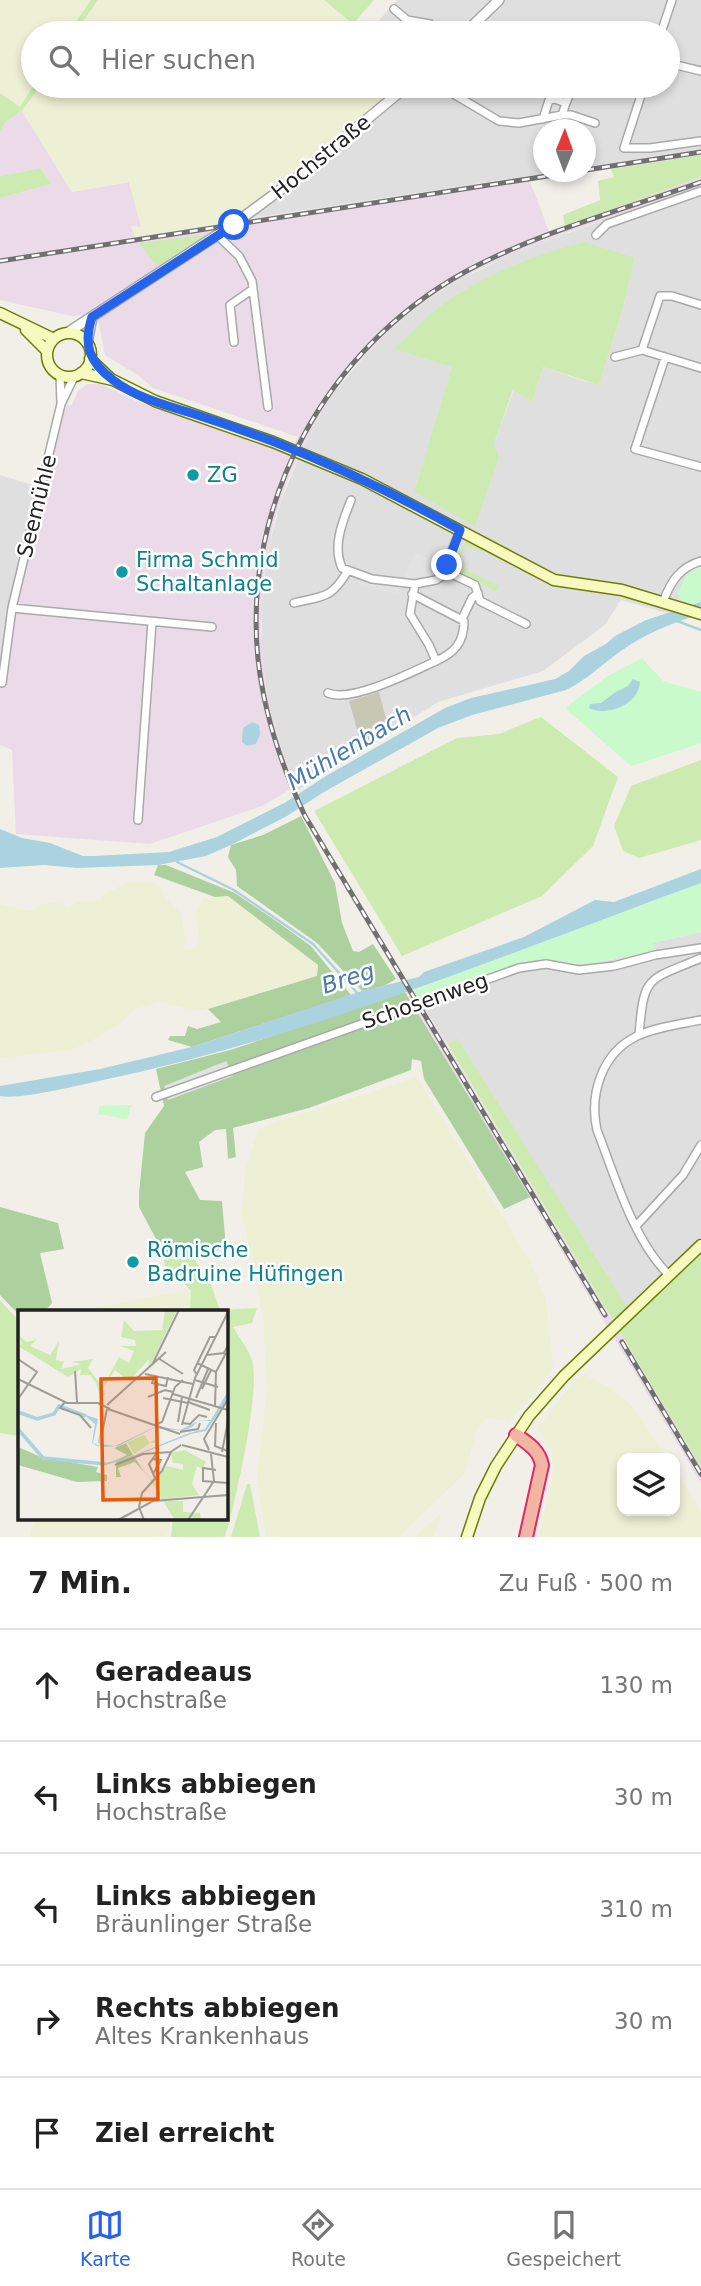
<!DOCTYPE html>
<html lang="de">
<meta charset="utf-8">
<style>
body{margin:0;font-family:"DejaVu Sans",sans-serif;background:#f6f6f6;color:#222}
.controls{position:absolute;right:21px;bottom:21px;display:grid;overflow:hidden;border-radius:14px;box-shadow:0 4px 10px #0003}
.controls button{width:63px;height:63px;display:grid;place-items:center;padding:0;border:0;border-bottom:2px solid #e0e0e0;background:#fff;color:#222;font:35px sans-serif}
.compass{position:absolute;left:533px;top:119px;width:63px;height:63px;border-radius:50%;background:#fff;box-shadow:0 4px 10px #0003;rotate:1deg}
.stop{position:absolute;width:21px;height:21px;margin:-16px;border:5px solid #2563eb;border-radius:50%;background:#fff}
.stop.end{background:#2563eb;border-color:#fff;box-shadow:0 2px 7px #0008}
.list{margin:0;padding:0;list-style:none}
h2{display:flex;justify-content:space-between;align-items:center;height:91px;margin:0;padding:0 28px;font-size:30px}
h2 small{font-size:23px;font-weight:400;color:#767676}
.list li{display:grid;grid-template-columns:46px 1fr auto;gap:21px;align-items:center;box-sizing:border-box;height:112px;padding:0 28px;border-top:2px solid #e0e0e0}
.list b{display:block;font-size:26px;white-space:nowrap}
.list p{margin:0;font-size:23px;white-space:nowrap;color:#767676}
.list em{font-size:23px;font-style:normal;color:#767676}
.icon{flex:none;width:38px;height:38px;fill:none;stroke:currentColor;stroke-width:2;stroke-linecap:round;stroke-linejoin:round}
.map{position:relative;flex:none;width:701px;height:1537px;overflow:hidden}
.search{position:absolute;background:#fff;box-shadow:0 4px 10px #0003;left:21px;right:21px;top:21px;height:77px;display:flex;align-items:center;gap:18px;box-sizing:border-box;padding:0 24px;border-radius:38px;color:#767676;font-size:26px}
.sheet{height:651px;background:#fff}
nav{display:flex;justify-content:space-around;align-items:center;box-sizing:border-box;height:98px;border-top:2px solid #e0e0e0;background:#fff;font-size:19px;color:#767676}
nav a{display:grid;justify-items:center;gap:4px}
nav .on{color:#2563eb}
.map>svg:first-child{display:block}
.residential{fill:#e0dfdf;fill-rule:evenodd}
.industrial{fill:#ebdbe8}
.construction{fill:#c7c7b4}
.farmland{fill:#eef0d5}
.grass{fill:#cdebb0}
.forest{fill:#add19e}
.park{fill:#c8facc}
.parking{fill:#e2e2e2}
.water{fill:#aad3df}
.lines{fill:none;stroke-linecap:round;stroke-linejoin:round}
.stream{stroke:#aad3df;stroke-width:2.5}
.minor-casing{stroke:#a9a9a9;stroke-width:10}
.tertiary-casing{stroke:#a9a9a9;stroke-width:12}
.secondary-casing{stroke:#707d05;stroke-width:13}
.trunk-casing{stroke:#dc2a67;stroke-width:16}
.minor{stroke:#fff;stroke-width:7}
.tertiary{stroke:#fff;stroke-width:9}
.secondary{stroke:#f7fabf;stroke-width:10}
.trunk{stroke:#f2b4a3;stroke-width:12}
.rail-casing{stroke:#707070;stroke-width:5}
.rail{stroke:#fff;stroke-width:2.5;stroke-dasharray:8;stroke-linecap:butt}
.route{stroke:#2563eb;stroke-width:9}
.culture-dot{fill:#0f9aa8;stroke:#fff;stroke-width:2.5}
.labels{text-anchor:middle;stroke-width:5;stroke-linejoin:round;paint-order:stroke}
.street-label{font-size:21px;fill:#222;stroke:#fff}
.culture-label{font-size:21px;fill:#0d838f;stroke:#fff;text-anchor:start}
.water-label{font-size:23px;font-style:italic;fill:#4a7aab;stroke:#fff}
.inset-river{fill:none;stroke:#aad3df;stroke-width:3.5}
.inset-road{fill:none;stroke:#9f9d99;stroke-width:2}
.view{fill:#e8590c;fill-opacity:0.15;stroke:#e8590c;stroke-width:3.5}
.inset-edge{fill:none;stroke:#222;stroke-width:3.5}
</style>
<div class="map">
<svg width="701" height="1537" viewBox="0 0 701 1537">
<rect width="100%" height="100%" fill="#f2efe9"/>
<!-- residential -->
<path class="residential" d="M397,0H701V149L586,167V130H544V172H555L240,220L407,86H668V33H368Z
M701,186V566L696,568L678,592L680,599L690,605L666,613L621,600L605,625L543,671L438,702L298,790L285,759L269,708L262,657V597L269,546L281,501L305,442L330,397L381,337L420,305L455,282L523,249ZM635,258L623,308L599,384L587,382L543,367L532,401L514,389L494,444L414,492L453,367Z
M0,475L42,488L0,683Z
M701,932V1237L628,1309L457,1039L448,1045L420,1000L519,963L549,960L573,964L597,963L655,950L652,943Z"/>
<!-- industrial -->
<path class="industrial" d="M22,111L72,192L129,182L142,228L135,237L555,172H586V167L701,149V155L530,181L549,231L701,177V186L563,234L479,269L440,291L399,322L345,376L318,418L288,479L274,522L265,568L261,626L266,690L276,732L296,786L262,806L150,844L16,834L12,750L0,745V683L12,608L61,404L72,405L78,391L87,384H101L136,401L289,454L298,437L153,388L139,376L105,355L99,324L81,315L72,316L0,300V198L51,184L41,168L0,176V132L6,121Z
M414,990L701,1467V1483L406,992Z"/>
<!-- construction -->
<path class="construction" d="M379,692L389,730L362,747L349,701Z"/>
<!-- farmland -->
<path class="farmland" d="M0,0H91L68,33H33V86L20,107L0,93Z
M98,0H324L364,33H75Z
M40,86H400L229,222L135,237L131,226L141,227L129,182L72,192L22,111Z
M127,882L155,883L161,888L166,899L181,913L185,937L184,949L188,950L196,947L200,941L195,913L202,899L228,896L319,965L318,976L199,1011L159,1002L136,1009L120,1023L88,1043L71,1050L0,1058V904L28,911L40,905L51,903H60L67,908L78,902L100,900L102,896Z
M417,1077L531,1263L546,1300L553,1368L534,1396L509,1420L486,1419L477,1428L465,1473L399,1537H266L258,1486V1468L267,1391L263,1314L242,1214L245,1172L254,1143L259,1130L267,1125Z
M187,1290L191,1291L190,1311H93L99,1307Z
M585,1374L610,1388L630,1404L668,1458H622V1511H675V1469L701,1511V1537H541L539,1534L553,1474L552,1450L537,1428L576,1379Z
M441,1514L434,1537H414Z
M35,1518H171L166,1537H29Z"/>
<!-- grass -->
<path class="grass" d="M91,0H98L75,33H68Z
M324,0H374L353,24Z
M33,86H40L22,111L6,121L0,132V93L20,107Z
M701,155V177L565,226L563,215L600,200L598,181L614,177L611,169Z
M41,168L51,184L0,198V176Z
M211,234L162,265L154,263L139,243Z
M585,242L635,258L623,308L599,385L543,367L532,402L513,389L494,444L499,458L475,526L414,492L452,367L394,349C410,335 425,317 442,305C484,275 535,254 585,242Z
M466,542L483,549L481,552L466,545L457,565L499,586L496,591L452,569L459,551Z
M541,717L618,777L593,846L542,896L402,956L314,811L457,738L499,734Z
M701,760V840L639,858L623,851L614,826L631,786Z
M457,1038L633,1316L701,1251V1467L448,1045Z
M164,1254L192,1257L208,1276L220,1310L257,1308L252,1323L233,1327C239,1337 248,1349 252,1360C261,1390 235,1504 225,1537H171L173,1518H226V1311H190L191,1291L174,1273L165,1272Z
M0,1300L19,1321V1436L0,1433Z
M247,1484H250L260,1537H231Z"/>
<!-- forest -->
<path class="forest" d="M301,816L335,883L342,923L353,951L359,952L373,944L396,979L384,986L362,991L317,943L237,886L236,870L228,857L231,845L263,835Z
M158,865H166L235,893L279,923L311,946L351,995L192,1047L168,1040L170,1036H185L188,1026L197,1029L221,1022L208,1009L317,976L318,965L228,896L215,897L154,875Z
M405,992L530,1197L504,1209L424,1079L421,1061L412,1059L411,1070L309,1108L233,1128L236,1157L228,1159L226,1129L215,1130L199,1142L203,1167L185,1172L200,1200L222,1201L226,1248L190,1258L164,1254L139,1207V1193L145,1133L164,1106L156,1069L230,1050Z
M0,1207L58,1223L64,1249L40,1253L52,1303L45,1311H19V1315L0,1295Z"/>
<!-- park -->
<path class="park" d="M701,566V602L690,605L680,599L678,592L686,575Z
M642,658L663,681L701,692V743L631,766L565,708L608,676Z
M701,883V932L653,943L656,950L586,965L549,960L519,963L420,1000L414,990Z
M131,1105L127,1119L98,1114L99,1106Z"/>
<!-- parking -->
<path class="parking" d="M414,552L441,565V572L428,578L404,580Z
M359,580L399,589L397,594L358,585Z
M226,1061L233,1076L168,1100L164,1086Z"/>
<!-- water -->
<path class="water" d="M701,602V614C672,623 646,633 621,651C602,664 587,680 566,690L472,715L438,728L324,792L287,816L231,845L206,856L158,865L77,868L44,865L0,868V829L22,838L50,843L83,856H93L169,852L217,837L286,802L326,776L445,708L471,698L555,679L569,671L584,656L606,644L615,636L646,620Z
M633,679L640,682C639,704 608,717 589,708L590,704L601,703L614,693L628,686Z
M252,722L259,725L260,734L256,744L247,746L242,742L243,728Z
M701,869V883C504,955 309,1037 103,1080C79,1085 21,1100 0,1096V1086L100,1069L192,1047L362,991L419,977L424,972L524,937L595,900L614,902Z"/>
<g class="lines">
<!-- stream -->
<path class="stream" d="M677,621L701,630
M177,862L234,890L313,944L359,995"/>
<!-- minor casing -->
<g class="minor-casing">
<path id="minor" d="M394,9L407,20L430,24L438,33
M661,33L672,0
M668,63L701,71
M440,86L499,121L519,123L562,115H571L595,123
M644,86L624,148H650L701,141
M566,103L573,86
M543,119L549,100L555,99L566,103L562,115
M596,235L607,224L701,191
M218,236L239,256L252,281L268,407
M234,342L230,305L253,289
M642,350L660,296H672L701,305
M615,357L642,350L701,368
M665,358L635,449L701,467
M60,375L61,403
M351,500C343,521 332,545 342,568L372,579L415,584
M445,571L475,585L480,601L526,624
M412,594L464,621C464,643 454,653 436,661L429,645L410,614L415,584L436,580L442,576L460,530
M663,602C671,581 680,567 701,561
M294,603C323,596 331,599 347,572
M12,608L212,627
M462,619L472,598L478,593
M2,683L12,608L61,404L74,377
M328,693C351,703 412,672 436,661
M138,820L152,622
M639,1035C644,974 647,981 701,958
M156,1097L519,968L546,964L579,970L614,966L655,955L701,948
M636,1226L683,1175L701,1145
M669,1275C633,1240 615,1176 597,1130C589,1094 602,1053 637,1036C656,1027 681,1024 701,1020"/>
</g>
<!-- tertiary casing -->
<g class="tertiary-casing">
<path id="tertiary" d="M465,33L499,0
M67,333L234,224L295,179L407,86
M87,343L92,317"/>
</g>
<!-- secondary casing -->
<g class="secondary-casing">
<path id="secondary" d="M0,313L54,339
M26,330L47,351
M47 355a22 22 0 1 1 44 0a22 22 0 1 1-44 0Z
M90,359L112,380
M81,373L113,380L155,401L273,442L362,479L554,580L622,590L701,614
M467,1537L480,1498L496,1466L529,1416L564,1376L701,1245"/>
</g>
<!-- trunk casing -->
<g class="trunk-casing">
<path id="trunk" d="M516,1435C529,1444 539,1450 542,1465L526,1537"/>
</g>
<!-- minor -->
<use href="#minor" class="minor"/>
<!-- tertiary -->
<use href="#tertiary" class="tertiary"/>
<!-- secondary -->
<use href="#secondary" class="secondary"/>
<!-- trunk -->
<use href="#trunk" class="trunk"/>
<!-- rail casing -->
<g class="rail-casing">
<path id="rail" d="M586,170L701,152
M0,261L573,172
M605,1315L305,816C281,765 264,714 258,659C242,502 327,349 463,273C533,234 625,209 701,182
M622,1342L701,1474"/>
</g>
<!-- rail -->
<use href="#rail" class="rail"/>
</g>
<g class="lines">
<!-- route -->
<path class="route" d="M234,225L92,317C83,345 89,362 113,380C135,397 165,405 191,413C219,422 245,431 272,441C337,466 399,496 460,530L447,565"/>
</g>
<!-- markers -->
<g class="culture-dot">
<circle cx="193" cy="475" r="7"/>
<circle cx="122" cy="572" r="7"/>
<circle cx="133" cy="1262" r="7"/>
</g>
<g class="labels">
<!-- street labels -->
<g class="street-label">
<text transform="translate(321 157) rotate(-39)" y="7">Hochstraße</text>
<text transform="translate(37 506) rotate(-76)" y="7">Seemühle</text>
<text transform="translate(425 1001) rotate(-19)" y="7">Schosenweg</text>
</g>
<!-- culture labels -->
<g class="culture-label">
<text x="207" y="482">ZG</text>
<text x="136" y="567">Firma Schmid<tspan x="136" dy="24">Schaltanlage</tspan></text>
<text x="147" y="1257">Römische<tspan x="147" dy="24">Badruine Hüfingen</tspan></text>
</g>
<!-- water labels -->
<g class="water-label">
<text transform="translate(349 748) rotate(-31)" y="8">Mühlenbach</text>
<text transform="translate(348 978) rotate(-18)" y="8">Breg</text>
</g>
</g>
<!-- overview -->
<g transform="translate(18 1310)">
<rect width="210" height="210" fill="#f2efe9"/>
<path d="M147,0H159L130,60L131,49L111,71L97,60L85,78L84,79L87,84L83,89L78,73L72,65H62L63,59L50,67L0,36L4,34L0,24L8,32L18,30L12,36L32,45L41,31L38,50L46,52L43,59L64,54L53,52L75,49L70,58L85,77L101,47L111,53L116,41L102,36H118L117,30L103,27L106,10L116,21L144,20ZM126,125L132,133L139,128L141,133H132L116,144L109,132ZM167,140L188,152L184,159L179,156L174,174L181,185L144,189L120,151L133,170L149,156L165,160V154L155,153L153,143ZM145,191H165V202L182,203L183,210H157Z" fill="#cdebb0"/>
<path d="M108,133L115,145L101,150L116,146L126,162L117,152L100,158L103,167H98V150L109,145L96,138ZM0,137L23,147L80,157L78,162L89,165V171L59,172L0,155Z" fill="#add19e"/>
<path d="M210,81L208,92L188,121L173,124L120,145L88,155L84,154L117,145L171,123L187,119L192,111L181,110L174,117L166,121L136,118L100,136L84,137L79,136L74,133L77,114L65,104L80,109L75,133L82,136L80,131L82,122V134L97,136L139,116L162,120L182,110H193Z" fill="#aad3df"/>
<path class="inset-river" d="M0,102L19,109L36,104L41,96L68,106M0,119L25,148L88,154"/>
<path class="inset-road" d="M189,45L206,43L210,35M140,48L165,64M0,49L19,62L0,89M179,53L198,62L197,96M134,55L161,0M57,61L59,92M198,62L208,43M127,64L175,74M137,65L134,73L148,76L150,67M179,65L176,60L192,27H198M0,69L49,93H80L92,99M177,70L200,77M184,79L193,60M155,84L210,100M130,87L147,80L155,82M145,88L170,93M178,88L190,59M47,92L42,98L62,105L73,118M170,92L192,100M89,95L148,42M90,99L162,124M160,112L164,87M164,113L172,114L181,105L189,107M198,113L197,136L210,141M136,115L144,112L157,77L165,70M164,115L177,68L210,2M162,122L180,119L182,113M84,123L89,99M164,135L210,147M191,140L186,129L210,89M204,142L210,111M135,149L143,150L135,164M97,155L125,144L153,142M198,160L185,158V171L210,173M137,168L131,154L138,144M100,210L135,191L210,185M126,210L121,197L124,183L144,161L153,142L163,135M170,210L196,171L193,144"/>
<path class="view" d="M138,68L140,189L85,190L83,69Z"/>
<rect width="210" height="210" class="inset-edge"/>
</g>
</svg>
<div class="controls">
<button><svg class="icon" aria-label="layers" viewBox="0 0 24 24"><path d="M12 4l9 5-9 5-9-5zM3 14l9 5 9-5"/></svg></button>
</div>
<svg class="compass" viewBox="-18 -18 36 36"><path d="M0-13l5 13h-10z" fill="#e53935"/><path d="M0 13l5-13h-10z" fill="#767676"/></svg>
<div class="stop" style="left:234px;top:225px"></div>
<div class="stop end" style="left:447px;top:565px"></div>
<div class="search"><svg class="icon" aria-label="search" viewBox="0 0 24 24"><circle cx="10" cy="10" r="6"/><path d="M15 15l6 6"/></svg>Hier suchen</div>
</div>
<section class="sheet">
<h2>7 Min.<small>Zu Fuß · 500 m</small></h2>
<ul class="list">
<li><svg class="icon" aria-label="ahead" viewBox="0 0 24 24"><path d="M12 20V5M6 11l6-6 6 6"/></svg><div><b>Geradeaus</b><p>Hochstraße</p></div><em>130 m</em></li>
<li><svg class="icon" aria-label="left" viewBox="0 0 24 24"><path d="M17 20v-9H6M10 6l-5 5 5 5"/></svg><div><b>Links abbiegen</b><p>Hochstraße</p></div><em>30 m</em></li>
<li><svg class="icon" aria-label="left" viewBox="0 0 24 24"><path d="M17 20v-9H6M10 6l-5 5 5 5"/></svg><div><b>Links abbiegen</b><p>Bräunlinger Straße</p></div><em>310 m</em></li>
<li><svg class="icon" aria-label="right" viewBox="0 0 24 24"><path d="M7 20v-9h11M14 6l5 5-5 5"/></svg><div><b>Rechts abbiegen</b><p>Altes Krankenhaus</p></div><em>30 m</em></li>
<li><svg class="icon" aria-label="arrive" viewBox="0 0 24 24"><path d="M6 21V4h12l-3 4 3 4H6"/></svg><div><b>Ziel erreicht</b></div></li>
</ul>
</section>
<nav>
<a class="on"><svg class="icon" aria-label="map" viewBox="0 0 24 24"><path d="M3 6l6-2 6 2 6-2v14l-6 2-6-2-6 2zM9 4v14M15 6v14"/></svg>Karte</a>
<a><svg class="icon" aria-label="directions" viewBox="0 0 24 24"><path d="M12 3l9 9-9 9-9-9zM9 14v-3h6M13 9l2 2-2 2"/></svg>Route</a>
<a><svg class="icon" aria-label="saved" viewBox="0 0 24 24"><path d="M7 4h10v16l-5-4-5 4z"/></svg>Gespeichert</a>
</nav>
